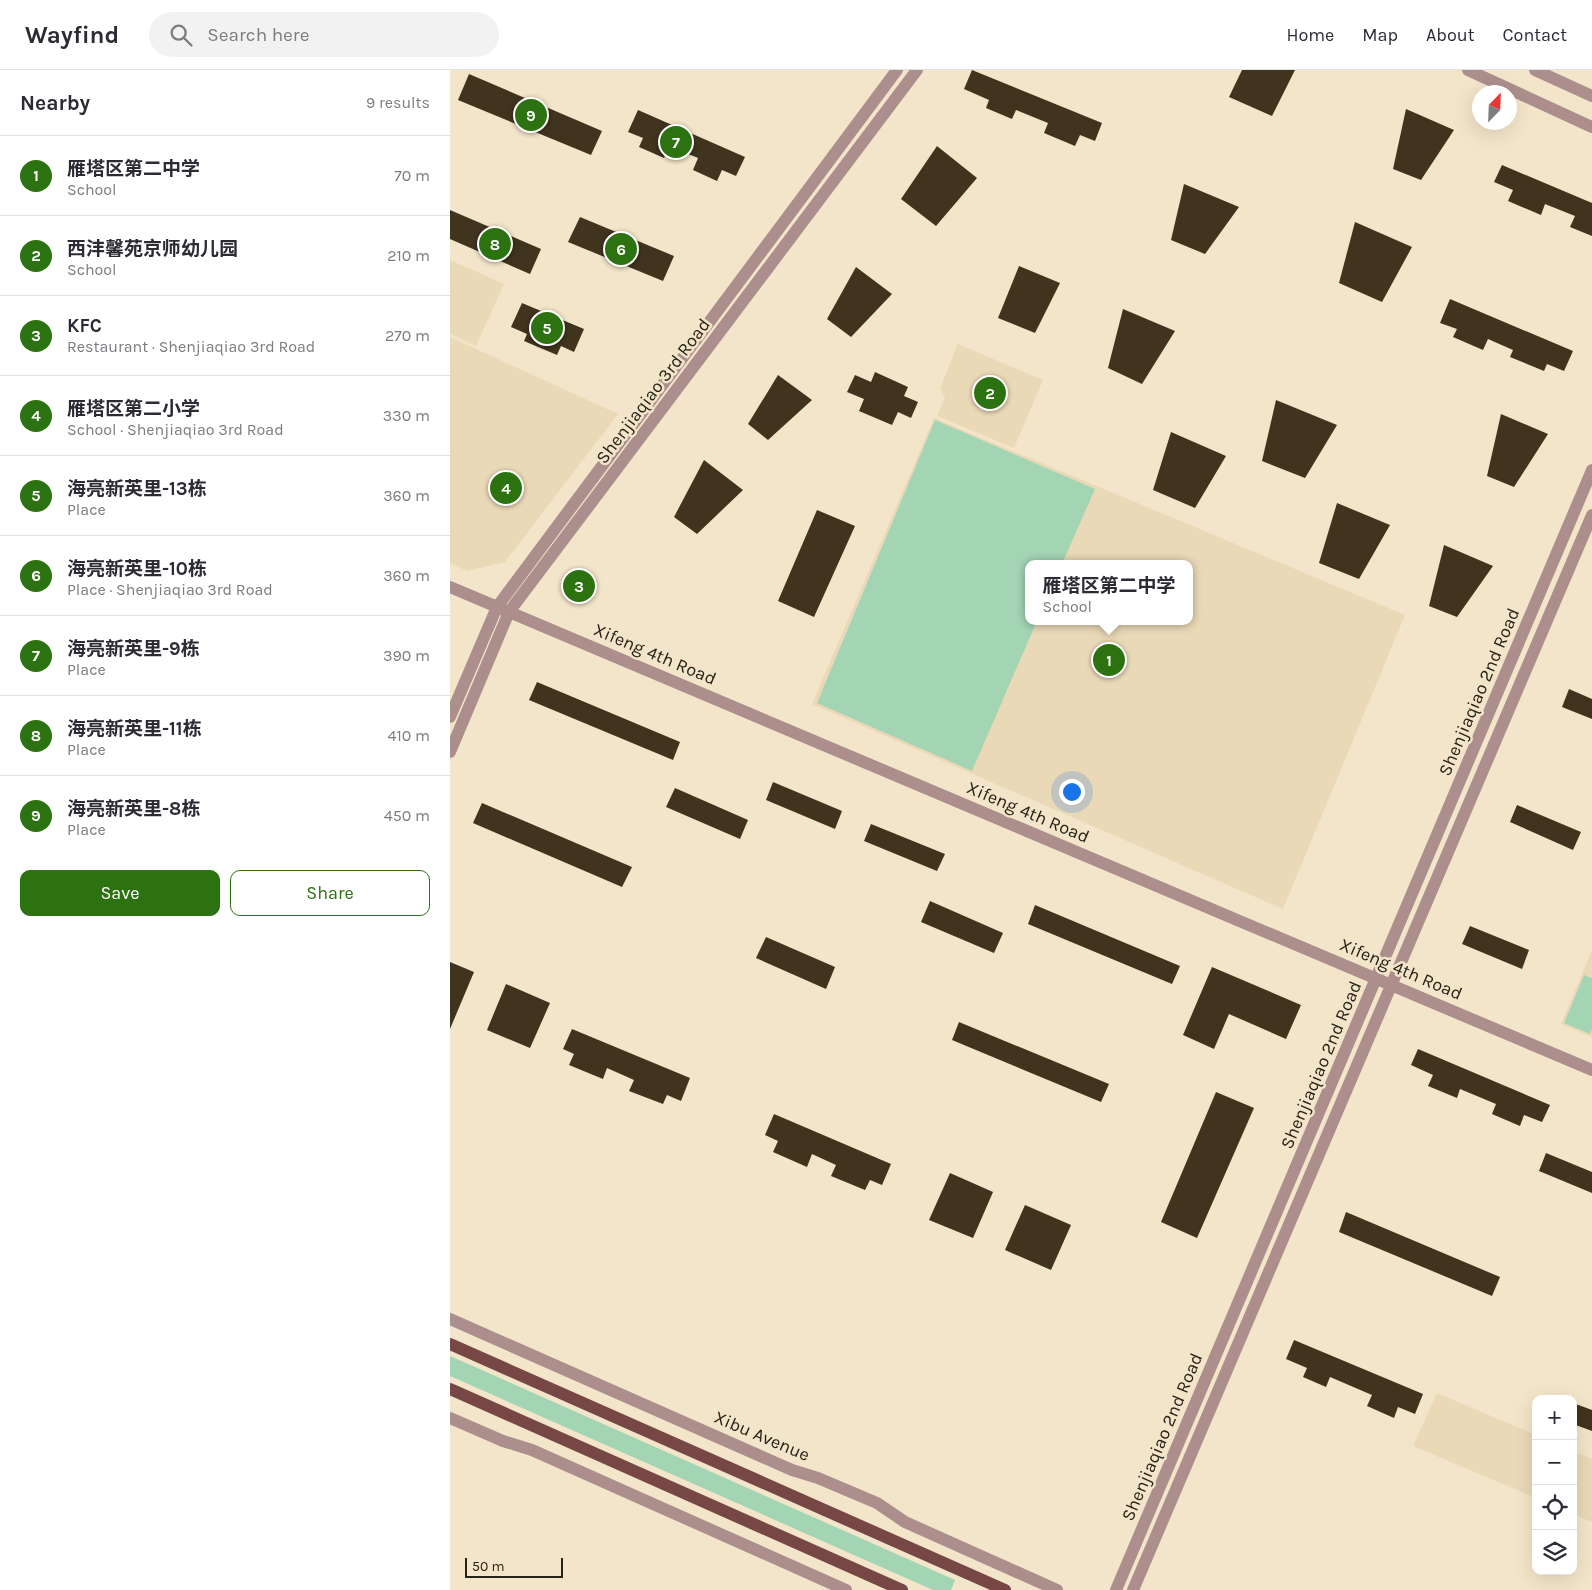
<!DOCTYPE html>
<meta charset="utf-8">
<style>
body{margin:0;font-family:Karla,"Noto Sans SC",sans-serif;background:#f2f2f3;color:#2b2b33}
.controls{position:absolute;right:15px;bottom:15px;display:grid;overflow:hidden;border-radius:10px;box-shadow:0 5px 20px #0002}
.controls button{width:45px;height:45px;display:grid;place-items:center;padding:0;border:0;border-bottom:1px solid #e1e1e2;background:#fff;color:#2b2b33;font:25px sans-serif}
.compass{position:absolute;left:1022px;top:15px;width:45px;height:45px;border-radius:50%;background:#fff;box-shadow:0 5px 20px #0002;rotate:23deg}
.scale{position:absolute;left:15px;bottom:12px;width:98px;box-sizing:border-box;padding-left:5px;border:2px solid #272217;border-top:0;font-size:14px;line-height:18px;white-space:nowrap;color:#272217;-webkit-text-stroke:4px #f3e5c9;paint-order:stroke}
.you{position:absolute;left:621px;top:721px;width:18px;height:18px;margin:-12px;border:4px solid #fff;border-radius:50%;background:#1a73e8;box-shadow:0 0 0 8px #1a73e833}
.badge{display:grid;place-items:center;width:32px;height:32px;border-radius:50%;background:#2d7211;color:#fff;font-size:16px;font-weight:700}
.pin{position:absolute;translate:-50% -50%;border:2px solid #fff;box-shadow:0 1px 5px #0006}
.popup{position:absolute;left:575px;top:490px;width:168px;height:65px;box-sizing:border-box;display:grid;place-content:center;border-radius:10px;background:#fff;filter:drop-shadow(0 1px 4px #0005);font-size:16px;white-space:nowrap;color:#7c7c81}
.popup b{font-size:19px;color:#2b2b33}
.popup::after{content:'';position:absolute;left:50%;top:100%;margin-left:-10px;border:10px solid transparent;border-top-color:#fff}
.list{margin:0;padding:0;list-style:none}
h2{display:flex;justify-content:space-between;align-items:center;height:65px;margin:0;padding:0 20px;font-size:21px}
h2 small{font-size:16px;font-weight:400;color:#7c7c81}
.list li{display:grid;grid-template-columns:32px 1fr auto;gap:15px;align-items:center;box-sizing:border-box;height:80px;padding:0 20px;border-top:1px solid #e1e1e2}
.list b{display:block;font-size:19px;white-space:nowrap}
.list p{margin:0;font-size:16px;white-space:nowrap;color:#7c7c81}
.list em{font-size:16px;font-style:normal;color:#7c7c81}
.actions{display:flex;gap:10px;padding:15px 20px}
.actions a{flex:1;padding:11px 0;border:1px solid #2d7211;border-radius:10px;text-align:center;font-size:18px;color:#2d7211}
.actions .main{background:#2d7211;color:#fff}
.icon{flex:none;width:28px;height:28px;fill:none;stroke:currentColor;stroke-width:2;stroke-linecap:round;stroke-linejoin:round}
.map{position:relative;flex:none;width:1142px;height:1520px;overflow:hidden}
header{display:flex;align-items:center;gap:30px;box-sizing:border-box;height:70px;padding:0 25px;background:#fff;border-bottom:1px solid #e1e1e2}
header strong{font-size:24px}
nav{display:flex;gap:28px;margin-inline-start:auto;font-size:18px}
.search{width:350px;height:45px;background:#f2f2f3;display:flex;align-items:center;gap:12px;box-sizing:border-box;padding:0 18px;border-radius:28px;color:#7c7c81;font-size:19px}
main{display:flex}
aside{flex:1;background:#fff}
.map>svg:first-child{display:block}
.built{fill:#ead9b7;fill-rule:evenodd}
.green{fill:#a3d4b4}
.building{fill:#40341e}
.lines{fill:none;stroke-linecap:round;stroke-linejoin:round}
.minor{stroke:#ac8f8d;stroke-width:12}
.tertiary{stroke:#ac8f8d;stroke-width:12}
.primary{stroke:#774745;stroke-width:12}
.labels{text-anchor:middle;stroke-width:5;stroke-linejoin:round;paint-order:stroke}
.street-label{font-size:18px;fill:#272217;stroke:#f3e5c9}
</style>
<header>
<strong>Wayfind</strong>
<div class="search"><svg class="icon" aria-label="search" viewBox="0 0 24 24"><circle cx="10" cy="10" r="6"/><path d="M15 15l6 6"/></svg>Search here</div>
<nav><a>Home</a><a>Map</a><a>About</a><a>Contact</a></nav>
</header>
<main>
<aside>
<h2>Nearby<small>9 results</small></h2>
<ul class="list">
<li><span class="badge">1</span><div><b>雁塔区第二中学</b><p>School</p></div><em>70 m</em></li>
<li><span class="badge">2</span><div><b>西沣馨苑京师幼儿园</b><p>School</p></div><em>210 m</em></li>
<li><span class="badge">3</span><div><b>KFC</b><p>Restaurant · Shenjiaqiao 3rd Road</p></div><em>270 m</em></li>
<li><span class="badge">4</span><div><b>雁塔区第二小学</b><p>School · Shenjiaqiao 3rd Road</p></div><em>330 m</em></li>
<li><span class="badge">5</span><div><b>海亮新英里-13栋</b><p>Place</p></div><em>360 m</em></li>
<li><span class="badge">6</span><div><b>海亮新英里-10栋</b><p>Place · Shenjiaqiao 3rd Road</p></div><em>360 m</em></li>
<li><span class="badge">7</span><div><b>海亮新英里-9栋</b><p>Place</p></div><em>390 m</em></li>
<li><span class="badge">8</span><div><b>海亮新英里-11栋</b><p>Place</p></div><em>410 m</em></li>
<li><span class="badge">9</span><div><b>海亮新英里-8栋</b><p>Place</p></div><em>450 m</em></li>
</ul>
<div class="actions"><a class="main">Save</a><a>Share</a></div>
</aside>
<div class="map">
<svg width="1142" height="1520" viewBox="0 0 1142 1520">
<rect width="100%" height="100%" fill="#f3e5c9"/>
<!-- built -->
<path class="built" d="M0,190L54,214L26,276L0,264Z
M0,267L168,344L55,492L17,501L0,493Z
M508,274L593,310L564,378L487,346L495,327L490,318Z
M484,348L955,545L833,839L362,634ZM579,494H739V551H579Z
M1142,880V967L1111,954Z
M987,1323L1086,1365V1428L963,1376Z
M1123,1381L1142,1389V1452L1123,1444Z"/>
<!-- green -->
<path class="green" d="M485,350L645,419L612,494H579V551H587L522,701L367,633Z
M1134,905L1142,908V959L1140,964L1114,953Z
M0,1286L505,1510L501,1520H483L0,1306Z"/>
<!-- building -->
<path class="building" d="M522,0L652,53L645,71L630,65L625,76L594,63L598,53L566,40L562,49L536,38L539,30L514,19Z
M792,0H845L822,46L779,27Z
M19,4L152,61L141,85L8,30Z
M956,39L1004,60L971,110L943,99Z
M188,40L295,87L286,106L272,100L267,111L243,100L248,88L219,76L214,88L189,77L193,68L178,62Z
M487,76L527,108L486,156L451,129Z
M1052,95L1142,133V166L1120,157L1125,146L1095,134L1091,145L1058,131L1063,120L1044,112Z
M734,114L789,137L755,184L721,170Z
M0,140L91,179L80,204L0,169Z
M130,147L224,186L213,211L118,172Z
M905,152L962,177L932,232L889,213Z
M569,196L610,213L585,263L548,248Z
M406,197L442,224L401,267L377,249Z
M1000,229L1123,281L1114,301L1097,294L1094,301L1060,287L1063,280L1038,269L1033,280L1003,267L1007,259L990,253Z
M72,233L134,259L124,282L111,276L107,285L74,271L77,264L61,257Z
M673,239L725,261L692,314L658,298Z
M425,302L458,317L454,326L468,332L461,348L448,342L442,355L409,341L414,329L397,322L405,305L421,312Z
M328,305L362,330L318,370L298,354Z
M826,330L887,355L855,408L812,391Z
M1051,344L1098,364L1064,417L1037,406Z
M721,362L776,386L745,438L703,420Z
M254,390L293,420L247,464L224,447Z
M887,433L940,455L909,509L869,493Z
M367,440L405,456L364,547L328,531Z
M994,475L1043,496L1007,547L979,536Z
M87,612L230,672L223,690L79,630Z
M1119,619L1142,629V649L1112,637Z
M323,712L392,741L385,759L316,730Z
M225,718L298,750L290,769L216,737Z
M32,733L182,797L172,817L23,753Z
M1067,735L1131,762L1123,780L1060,752Z
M421,754L495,784L487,801L414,771Z
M480,831L553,863L544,883L471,852Z
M585,835L730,896L722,914L578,854Z
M1020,856L1079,880L1072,899L1012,874Z
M316,867L385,897L376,919L306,888Z
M0,892L24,902L0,959Z
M762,897L851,935L836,969L779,944L764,979L733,965Z
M56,914L100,933L80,978L37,960Z
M509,952L659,1014L651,1032L502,970Z
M122,959L240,1008L231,1031L217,1025L213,1034L179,1021L184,1010L157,998L153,1009L119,995L124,984L113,979Z
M968,979L1100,1035L1092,1052L1074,1045L1070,1056L1042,1044L1046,1034L1010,1019L1007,1028L978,1016L983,1005L961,995Z
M766,1022L804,1038L747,1168L711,1152Z
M324,1044L441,1094L432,1115L420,1110L415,1120L381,1106L386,1095L362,1084L357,1097L323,1082L328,1071L315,1065Z
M1096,1083L1142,1102V1123L1089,1101Z
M500,1103L543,1122L523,1168L479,1150Z
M575,1135L621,1155L601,1200L555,1180Z
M896,1142L1050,1207L1042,1226L889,1162Z
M844,1270L973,1324L965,1344L948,1337L944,1348L917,1336L922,1325L880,1307L876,1317L853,1307L857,1298L836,1289Z
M1123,1333L1142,1340V1361L1123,1354Z"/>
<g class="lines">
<!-- minor -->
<path class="minor" d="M0,1249L342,1400L368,1408L427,1433L455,1452L607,1520
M0,1348L53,1371L82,1380L396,1520"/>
<!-- tertiary -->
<path class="tertiary" d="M1018,0L1142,57
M1085,0L1142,26
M0,517L1142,1000
M0,647L47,537L447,0
M0,682L59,542L467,0
M666,1520L1142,400
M683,1520L1142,445"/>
<!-- primary -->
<path class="primary" d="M0,1274L555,1520
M0,1319L452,1520"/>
</g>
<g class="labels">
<!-- street labels -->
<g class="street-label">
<text transform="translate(203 321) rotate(-53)" y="6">Shenjiaqiao 3rd Road</text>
<text transform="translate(205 584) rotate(23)" y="6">Xifeng 4th Road</text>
<text transform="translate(1029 622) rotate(-67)" y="6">Shenjiaqiao 2nd Road</text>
<text transform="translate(578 742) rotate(23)" y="6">Xifeng 4th Road</text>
<text transform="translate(951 899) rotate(23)" y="6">Xifeng 4th Road</text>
<text transform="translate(871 995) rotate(-67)" y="6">Shenjiaqiao 2nd Road</text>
<text transform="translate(312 1366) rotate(23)" y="6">Xibu Avenue</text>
<text transform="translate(712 1367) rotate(-67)" y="6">Shenjiaqiao 2nd Road</text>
</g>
</g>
</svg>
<div class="controls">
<button>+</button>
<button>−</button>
<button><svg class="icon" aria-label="locate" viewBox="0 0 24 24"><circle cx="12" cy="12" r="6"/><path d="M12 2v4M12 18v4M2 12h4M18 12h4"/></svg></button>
<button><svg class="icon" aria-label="layers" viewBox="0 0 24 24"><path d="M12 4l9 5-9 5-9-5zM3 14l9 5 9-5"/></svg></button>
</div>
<svg class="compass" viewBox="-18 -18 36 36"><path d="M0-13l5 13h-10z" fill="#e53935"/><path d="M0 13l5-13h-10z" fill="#7c7c81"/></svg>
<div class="scale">50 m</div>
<div class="you"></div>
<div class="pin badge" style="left:659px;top:590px">1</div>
<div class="popup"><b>雁塔区第二中学</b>School</div>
<div class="pin badge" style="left:540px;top:323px">2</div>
<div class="pin badge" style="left:129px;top:516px">3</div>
<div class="pin badge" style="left:56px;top:418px">4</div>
<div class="pin badge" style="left:97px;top:258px">5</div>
<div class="pin badge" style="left:171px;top:179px">6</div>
<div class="pin badge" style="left:226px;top:72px">7</div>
<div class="pin badge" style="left:45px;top:174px">8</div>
<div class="pin badge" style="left:81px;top:45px">9</div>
</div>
</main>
